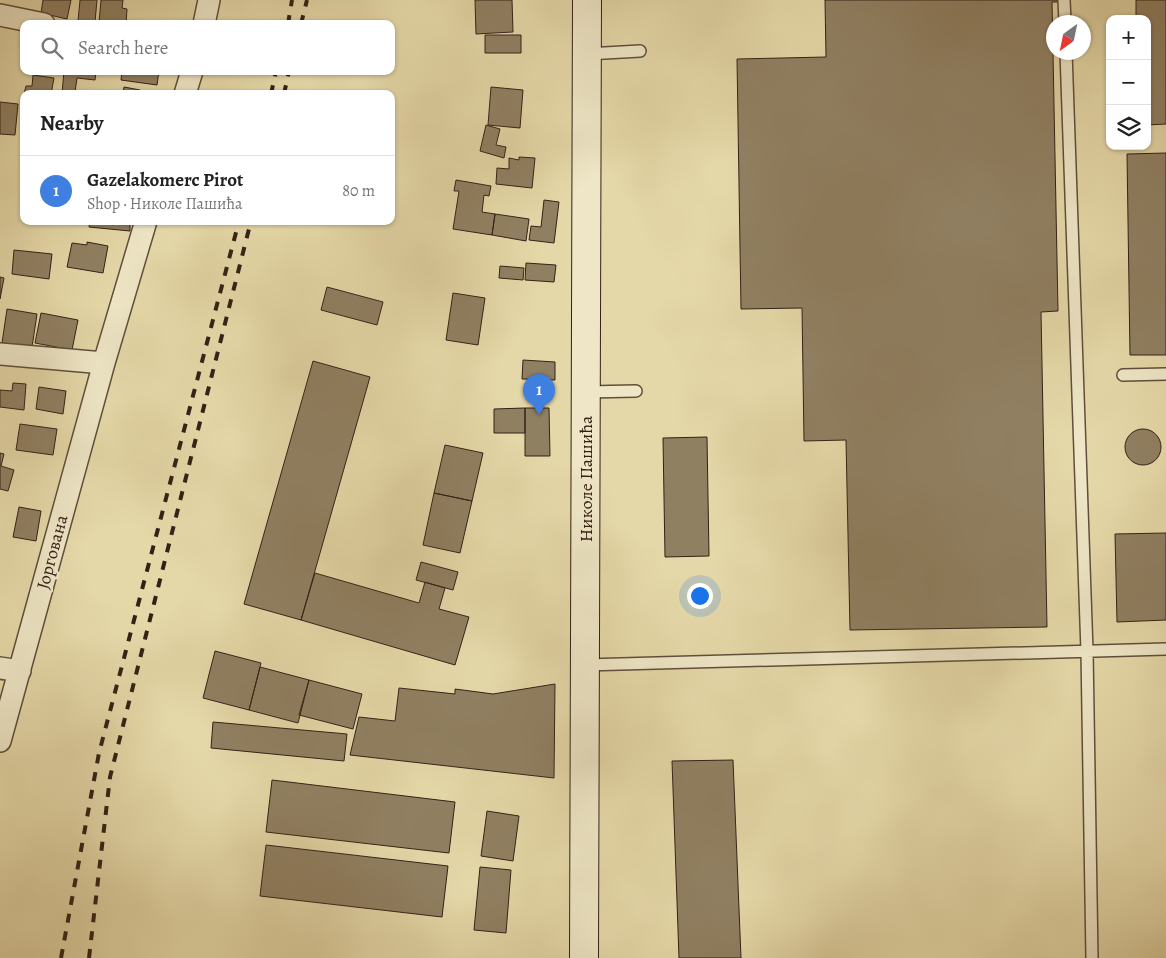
<!DOCTYPE html>
<meta charset="utf-8">
<style>
body{margin:0;font-family:Alegreya,serif;background:#f2f2f2;color:#222}
.controls{position:absolute;right:15px;top:15px;display:grid;overflow:hidden;border-radius:10px;box-shadow:0 1px 4px #0004}
.controls button{width:45px;height:45px;display:grid;place-items:center;padding:0;border:0;border-bottom:1px solid #e0e0e0;background:#fff;color:#222;font:25px sans-serif}
.compass{position:absolute;left:1046px;top:15px;width:45px;height:45px;border-radius:50%;background:#fff;box-shadow:0 1px 4px #0004;rotate:213deg}
.you{position:absolute;left:699px;top:595px;width:18px;height:18px;margin:-12px;border:4px solid #fff;border-radius:50%;background:#1a73e8;box-shadow:0 0 0 8px #1a73e833}
.badge{display:grid;place-items:center;width:32px;height:32px;border-radius:50%;background:#7c3aed;color:#fff;font-size:16px;font-weight:700}
.pin{position:absolute;translate:-50% -41px;filter:drop-shadow(0 1px 2px #0008)}
.pin::after{content:'';position:absolute;top:26px;width:18px;height:15px;background:inherit;clip-path:polygon(0 0,100% 0,50% 100%)}
.list{margin:0;padding:0;list-style:none}
h2{display:flex;justify-content:space-between;align-items:center;height:65px;margin:0;padding:0 20px;font-size:21px}
h2 small{font-size:16px;font-weight:400;color:#767676}
.list li{display:grid;grid-template-columns:32px 1fr auto;gap:15px;align-items:center;box-sizing:border-box;height:70px;padding:0 20px;border-top:1px solid #e0e0e0}
.list b{display:block;font-size:19px;white-space:nowrap}
.list p{margin:0;font-size:16px;white-space:nowrap;color:#767676}
.list em{font-size:16px;font-style:normal;color:#767676}
.icon{flex:none;width:28px;height:28px;fill:none;stroke:currentColor;stroke-width:2;stroke-linecap:round;stroke-linejoin:round}
.map{position:relative;flex:none;width:1166px;height:958px;overflow:hidden}
.search{position:absolute;background:#fff;box-shadow:0 1px 4px #0004;left:20px;top:20px;width:375px;height:55px;display:flex;align-items:center;gap:12px;box-sizing:border-box;padding:0 18px;border-radius:10px;color:#767676;font-size:19px}
.panel{position:absolute;background:#fff;box-shadow:0 1px 4px #0004;left:20px;top:90px;width:375px;height:135px;border-radius:10px}
.map>svg:first-child{display:block}
.building{fill:#908062;stroke:#342116}
.lines{fill:none;stroke-linecap:round;stroke-linejoin:round}
.service-casing{stroke:#604f3a;stroke-width:14}
.minor-casing{stroke:#604f3a;stroke-width:24}
.secondary-casing{stroke:#342116;stroke-width:30}
.service{stroke:#eee6c6;stroke-width:11}
.minor{stroke:#eee6c6;stroke-width:21}
.secondary{stroke:#eee6c6;stroke-width:28}
.rail{stroke:#342116;stroke-width:4;stroke-dasharray:9 9;stroke-linecap:butt}
.labels{text-anchor:middle;stroke-width:5;stroke-linejoin:round;paint-order:stroke}
.street-label{font-size:18px;fill:#342116;stroke:#eee6c6}
</style>
<div class="map">
<svg width="1166" height="958" viewBox="0 0 1166 958">
<rect width="100%" height="100%" fill="#e5d8a8"/>
<filter id="stains"><feTurbulence type="fractalNoise" baseFrequency=".004" numOctaves="4"/><feColorMatrix values="0 0 0 0 .2 0 0 0 0 .09 0 0 0 0 .02 0 0 0 .5 -.17"/></filter>
<radialGradient id="worn" r=".72"><stop offset=".6" stop-color="#630" stop-opacity="0"/><stop offset="1" stop-color="#630" stop-opacity=".3"/></radialGradient>
<!-- building -->
<path class="building" d="M43,0H71L67,19L41,13Z
M80,0H97L95,22L78,21Z
M101,0H123L122,8L127,9L126,24L99,23Z
M475,0H512L513,32L476,34Z
M825,0H1060V2H1052L1058,311L1041,312L1047,627L850,630L846,440L804,441L802,308L741,309L737,59L826,57Z
M1136,0H1166V124L1147,125V19H1136Z
M485,35H521V53H485Z
M64,71H96L95,80L77,78L75,92L85,94H62Z
M122,71H159L157,85L121,80Z
M33,75L54,78L51,94H24L26,86H32Z
M124,87L140,90L139,94H123Z
M491,87L523,90L520,128L488,125Z
M0,102L18,104L15,135L0,134Z
M486,125L500,129L496,145L506,147L504,158L480,151Z
M1166,153V355H1130L1127,154Z
M519,157L535,158L532,188L496,184L497,168L509,169V158L519,160Z
M456,180L491,186L489,196L484,195L482,212L495,214L492,235L453,229L459,191H454Z
M544,200L559,202L554,243L529,240L531,226L541,227Z
M495,214L529,219L526,241L492,235Z
M90,221H130V231L89,227Z
M87,242L108,246L103,273L67,267L72,243L87,245Z
M14,250L52,254L49,279L12,274Z
M526,263L556,265L554,282L525,280Z
M500,266L524,268L523,280L499,278Z
M0,277L4,278L0,299Z
M327,287L383,302L377,325L321,310Z
M453,293L485,298L478,345L446,340Z
M7,309L37,314L32,347L2,343Z
M41,313L78,320L72,350L35,343Z
M523,360L555,362V380L522,379Z
M313,361L370,377L301,620L244,604Z
M13,383L26,384L24,410L0,407V390L12,391Z
M39,387L66,391L63,414L36,409Z
M525,408V433H494V409Z
M525,408H549L550,456H525Z
M20,424L57,429L53,455L16,450Z
M1125 447a18 18 0 1 1 36 0a18 18 0 1 1-36 0Z
M707,437L709,556L665,557L663,438Z
M445,445L483,453L472,501L434,493Z
M0,453L4,454L1,466L14,470L8,491L0,489Z
M434,493L472,501L460,553L423,545Z
M19,507L41,511L36,541L13,537Z
M1166,533V620L1117,622L1115,534Z
M421,562L458,572L453,590L416,580Z
M315,573L419,603L425,582L445,588L439,609L469,617L455,665L301,620Z
M215,651L261,663L249,710L203,698Z
M260,667L309,680L298,723L249,710Z
M309,680L362,694L353,729L299,715Z
M555,684L554,778L350,755L359,717L395,721L399,688L455,694V689L493,694Z
M213,722L347,734L344,761L211,748Z
M733,760L741,958H679L672,761Z
M272,780L455,802L449,853L266,832Z
M487,811L519,816L513,861L481,856Z
M266,845L448,866L442,917L260,896Z
M480,867L511,870L506,933L474,930Z"/>
<g class="lines">
<!-- service casing -->
<g class="service-casing">
<path id="service" d="M1064,0L1065,22
M1066,52L1087,651L1092,958
M587,54L640,51
M1123,375L1166,374
M586,392L636,391
M585,665L1166,649"/>
</g>
<!-- minor casing -->
<g class="minor-casing">
<path id="minor" d="M0,15L44,24
M204,24L209,0
M185,94L192,71
M0,354L104,363
M0,668L20,671
M0,741L104,363L146,221"/>
</g>
<!-- secondary casing -->
<g class="secondary-casing">
<path id="secondary" d="M584,958L587,0"/>
</g>
<!-- service -->
<use href="#service" class="service"/>
<!-- minor -->
<use href="#minor" class="minor"/>
<!-- secondary -->
<use href="#secondary" class="secondary"/>
<!-- rail -->
<path class="rail" d="M288,24L292,0
M301,24L307,0
M271,94L276,71
M284,94L289,71
M61,958L99,753L239,221
M89,958L110,777L251,221"/>
</g>
<g class="labels">
<!-- street labels -->
<g class="street-label">
<text transform="translate(586 479) rotate(-90)" y="6">Николе Пашића</text>
<text transform="translate(52 552) rotate(-75)" y="6">Јоргована</text>
</g>
</g>
<rect width="100%" height="100%" filter="url(#stains)"/>
<rect width="100%" height="100%" fill="url(#worn)"/>
</svg>
<div class="controls">
<button>+</button>
<button>−</button>
<button><svg class="icon" aria-label="layers" viewBox="0 0 24 24"><path d="M12 4l9 5-9 5-9-5zM3 14l9 5 9-5"/></svg></button>
</div>
<svg class="compass" viewBox="-18 -18 36 36"><path d="M0-13l5 13h-10z" fill="#e53935"/><path d="M0 13l5-13h-10z" fill="#767676"/></svg>
<div class="you"></div>
<div class="pin badge" style="left:539px;top:415px;background:#3f7fe0">1</div>
<div class="search"><svg class="icon" aria-label="search" viewBox="0 0 24 24"><circle cx="10" cy="10" r="6"/><path d="M15 15l6 6"/></svg>Search here</div>
<section class="panel">
<h2>Nearby<small></small></h2>
<ul class="list">
<li><span class="badge" style="background:#3f7fe0">1</span><div><b>Gazelakomerc Pirot</b><p>Shop · Николе Пашића</p></div><em>80 m</em></li>
</ul>
</section>
</div>
